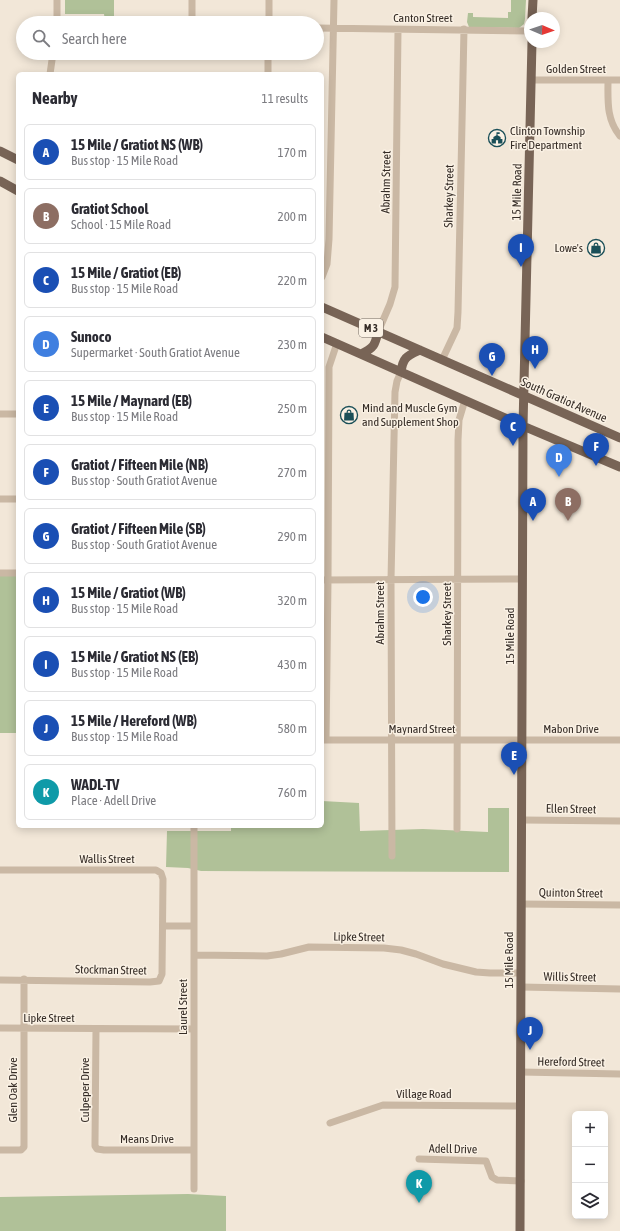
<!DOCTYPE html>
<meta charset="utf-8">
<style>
body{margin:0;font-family:"Asap Condensed",sans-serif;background:#f2f2f3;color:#2b2b33}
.controls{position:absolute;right:12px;bottom:12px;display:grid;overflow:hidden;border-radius:6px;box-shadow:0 2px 10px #0003}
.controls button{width:36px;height:36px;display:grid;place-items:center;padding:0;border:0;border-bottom:1px solid #e1e1e2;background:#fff;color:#2b2b33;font:20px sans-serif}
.compass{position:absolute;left:524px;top:12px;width:36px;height:36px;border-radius:50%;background:#fff;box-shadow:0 2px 10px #0003;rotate:92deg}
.you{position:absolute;left:423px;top:597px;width:14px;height:14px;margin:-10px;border:3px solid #fff;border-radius:50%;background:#1a73e8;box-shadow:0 0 0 6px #1a73e833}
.badge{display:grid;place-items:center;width:26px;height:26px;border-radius:50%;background:#1a4f58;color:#fff;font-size:13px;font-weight:700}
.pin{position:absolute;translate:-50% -33px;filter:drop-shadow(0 1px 2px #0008)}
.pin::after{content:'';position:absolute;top:21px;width:14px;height:12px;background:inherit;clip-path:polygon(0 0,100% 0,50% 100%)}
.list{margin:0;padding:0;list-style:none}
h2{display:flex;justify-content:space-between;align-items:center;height:52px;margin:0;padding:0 16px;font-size:17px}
h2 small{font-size:13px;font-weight:400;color:#7c7c81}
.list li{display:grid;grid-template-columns:26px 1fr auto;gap:12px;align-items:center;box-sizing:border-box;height:56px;margin:0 8px 8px;padding:0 8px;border:1px solid #e1e1e2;border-radius:6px}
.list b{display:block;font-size:15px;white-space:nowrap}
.list p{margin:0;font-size:13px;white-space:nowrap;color:#7c7c81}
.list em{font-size:13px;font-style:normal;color:#7c7c81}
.icon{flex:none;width:22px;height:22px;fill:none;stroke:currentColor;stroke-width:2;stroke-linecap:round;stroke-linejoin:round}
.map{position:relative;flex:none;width:620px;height:1231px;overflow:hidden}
.search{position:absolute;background:#fff;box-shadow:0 2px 10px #0003;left:16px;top:16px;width:308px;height:44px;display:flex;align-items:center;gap:10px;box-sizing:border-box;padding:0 14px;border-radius:22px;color:#7c7c81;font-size:15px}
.panel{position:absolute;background:#fff;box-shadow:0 2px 10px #0003;left:16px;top:72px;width:308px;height:756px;border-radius:6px}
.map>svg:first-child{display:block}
.green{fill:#b0c198}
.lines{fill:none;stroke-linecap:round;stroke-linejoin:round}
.minor{stroke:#cab8a4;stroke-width:7}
.major{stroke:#786456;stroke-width:9}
.labels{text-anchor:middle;stroke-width:3;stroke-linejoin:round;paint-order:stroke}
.shield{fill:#faf1e4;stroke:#70675f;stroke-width:1}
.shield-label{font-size:11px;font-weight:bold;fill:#352c26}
.street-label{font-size:12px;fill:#352c26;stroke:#faf1e4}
.poi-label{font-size:12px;fill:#352c26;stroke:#faf1e4;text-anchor:start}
</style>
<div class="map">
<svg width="620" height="1231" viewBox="0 0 620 1231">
<rect width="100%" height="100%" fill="#f2e7d8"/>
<!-- green -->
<path class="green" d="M65,0H114V21H105L104,14H65Z
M511,0H526L525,19L524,24L519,28L469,27L467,22L468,13H473V17L508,18V12H511Z
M0,576H18V733H0Z
M322,801L359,803L360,831L423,829L488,832V808H509V872L201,871L188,868L166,867L167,831H231V826H322Z
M188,1194L226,1196V1231H0V1197Z"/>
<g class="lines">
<!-- minor -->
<path class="minor" d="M57,23V0
M192,23V0
M269,23V0
M317,28L530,31
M50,74L53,53
M268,74V53
M532,80H620
M608,80C608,100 606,119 620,136
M322,277L327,264L329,239L334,0
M378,332L390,304L395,287L398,30
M442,360L457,328L458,312L464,29
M0,414H18
M0,499H18
M0,573H18
M322,580L522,579
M322,740H620
M326,740L328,580L329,373V367L337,343
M523,820L620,821
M457,829L458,440L459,420L465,400
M392,856L391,580L395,392L397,381L401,372
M0,870H156L161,873L163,879L162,974L159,981L150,982L0,980
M521,904L620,905
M163,926H194
M194,955L267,956L281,954L309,947L384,948L401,950L416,954L443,964L476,972L490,973H521
M521,987L620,989
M0,1028L194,1029
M96,1029L95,1142V1146L97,1149L104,1150H194
M521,1072L620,1074
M330,1123L383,1105L521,1106
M0,1150H21L24,1147V979
M419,1159L486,1161L492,1177L497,1180L521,1181
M194,1189V826"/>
<!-- major -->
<path class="major" d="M532,18L533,0
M0,151L18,160
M0,181L18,191
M322,307L620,438
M322,337L523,426L620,467
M361,354C374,348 375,345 378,332
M401,372C403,357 407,356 420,350
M520,1231L523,426L532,42"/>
</g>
<!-- icons -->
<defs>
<g id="civic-ring" transform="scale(0.9)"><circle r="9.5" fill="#faf1e4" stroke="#1a4f58" stroke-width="1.5"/><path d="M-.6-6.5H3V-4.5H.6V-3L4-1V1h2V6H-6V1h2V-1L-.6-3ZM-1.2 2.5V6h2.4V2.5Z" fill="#1a4f58"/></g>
<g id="shop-ring" transform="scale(0.9)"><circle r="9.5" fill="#faf1e4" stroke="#1a4f58" stroke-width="1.5"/><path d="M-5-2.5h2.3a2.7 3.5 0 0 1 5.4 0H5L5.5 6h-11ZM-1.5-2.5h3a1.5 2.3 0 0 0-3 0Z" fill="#1a4f58"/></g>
</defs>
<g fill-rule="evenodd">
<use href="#civic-ring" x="497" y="138"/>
<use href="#shop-ring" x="596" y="248"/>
<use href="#shop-ring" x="349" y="415"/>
</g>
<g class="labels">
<!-- shield labels -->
<rect class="shield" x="359" y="319" width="24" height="18" rx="3"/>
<g class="shield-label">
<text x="371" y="332">M 3</text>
</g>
<!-- street labels -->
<g class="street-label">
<text x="423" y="22">Canton Street</text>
<text x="576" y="73">Golden Street</text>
<text transform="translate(386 182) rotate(-89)" y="4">Abrahm Street</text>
<text transform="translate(517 192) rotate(-89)" y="4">15 Mile Road</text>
<text transform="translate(449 196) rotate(-89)" y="4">Sharkey Street</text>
<text transform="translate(564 400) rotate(24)" y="4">South Gratiot Avenue</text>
<text transform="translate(380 613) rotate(-90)" y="4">Abrahm Street</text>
<text transform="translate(447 614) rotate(-90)" y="4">Sharkey Street</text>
<text transform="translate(510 636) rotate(-90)" y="4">15 Mile Road</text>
<text x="422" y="733">Maynard Street</text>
<text x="571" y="733">Mabon Drive</text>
<text transform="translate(571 809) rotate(1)" y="4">Ellen Street</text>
<text x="107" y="863">Wallis Street</text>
<text transform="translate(571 893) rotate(1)" y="4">Quinton Street</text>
<text transform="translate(359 937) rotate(1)" y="4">Lipke Street</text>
<text transform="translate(509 960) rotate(-90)" y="4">15 Mile Road</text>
<text transform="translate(111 970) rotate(1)" y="4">Stockman Street</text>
<text transform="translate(570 977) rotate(1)" y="4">Willis Street</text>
<text transform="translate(183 1007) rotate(-90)" y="4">Laurel Street</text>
<text x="49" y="1022">Lipke Street</text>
<text transform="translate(571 1062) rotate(1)" y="4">Hereford Street</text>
<text transform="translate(13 1090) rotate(-90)" y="4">Glen Oak Drive</text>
<text transform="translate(85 1090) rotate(-90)" y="4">Culpeper Drive</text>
<text x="424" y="1098">Village Road</text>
<text x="147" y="1143">Means Drive</text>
<text transform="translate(453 1149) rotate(1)" y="4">Adell Drive</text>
</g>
<!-- poi labels -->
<g class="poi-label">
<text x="510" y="135">Clinton Township<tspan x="510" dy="14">Fire Department</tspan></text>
<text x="583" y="252" text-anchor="end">Lowe's</text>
<text x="362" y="412">Mind and Muscle Gym<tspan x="362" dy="14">and Supplement Shop</tspan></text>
</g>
</g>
</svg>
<div class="controls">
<button>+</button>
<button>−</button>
<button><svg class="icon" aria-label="layers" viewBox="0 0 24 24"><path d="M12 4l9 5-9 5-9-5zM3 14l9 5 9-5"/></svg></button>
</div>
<svg class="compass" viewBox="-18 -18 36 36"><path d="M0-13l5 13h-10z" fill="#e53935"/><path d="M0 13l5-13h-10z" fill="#7c7c81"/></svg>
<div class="you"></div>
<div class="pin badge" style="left:533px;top:521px;background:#1a4fb4">A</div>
<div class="pin badge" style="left:568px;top:521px;background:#8d6e63">B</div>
<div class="pin badge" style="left:513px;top:446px;background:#1a4fb4">C</div>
<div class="pin badge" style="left:559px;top:477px;background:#3f7fe0">D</div>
<div class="pin badge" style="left:514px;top:775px;background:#1a4fb4">E</div>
<div class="pin badge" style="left:596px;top:466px;background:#1a4fb4">F</div>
<div class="pin badge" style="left:492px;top:376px;background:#1a4fb4">G</div>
<div class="pin badge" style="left:535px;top:369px;background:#1a4fb4">H</div>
<div class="pin badge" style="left:521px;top:267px;background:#1a4fb4">I</div>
<div class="pin badge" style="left:530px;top:1050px;background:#1a4fb4">J</div>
<div class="pin badge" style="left:419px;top:1203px;background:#0f9aa8">K</div>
<div class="search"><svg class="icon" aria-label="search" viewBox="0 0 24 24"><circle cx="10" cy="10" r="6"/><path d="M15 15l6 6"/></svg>Search here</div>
<section class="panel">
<h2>Nearby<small>11 results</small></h2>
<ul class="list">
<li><span class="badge" style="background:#1a4fb4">A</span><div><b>15 Mile / Gratiot NS (WB)</b><p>Bus stop · 15 Mile Road</p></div><em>170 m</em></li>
<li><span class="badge" style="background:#8d6e63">B</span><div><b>Gratiot School</b><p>School · 15 Mile Road</p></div><em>200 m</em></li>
<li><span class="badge" style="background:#1a4fb4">C</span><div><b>15 Mile / Gratiot (EB)</b><p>Bus stop · 15 Mile Road</p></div><em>220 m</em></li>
<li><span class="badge" style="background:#3f7fe0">D</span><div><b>Sunoco</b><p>Supermarket · South Gratiot Avenue</p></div><em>230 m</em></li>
<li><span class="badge" style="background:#1a4fb4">E</span><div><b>15 Mile / Maynard (EB)</b><p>Bus stop · 15 Mile Road</p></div><em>250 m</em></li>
<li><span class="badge" style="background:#1a4fb4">F</span><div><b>Gratiot / Fifteen Mile (NB)</b><p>Bus stop · South Gratiot Avenue</p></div><em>270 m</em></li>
<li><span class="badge" style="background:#1a4fb4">G</span><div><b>Gratiot / Fifteen Mile (SB)</b><p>Bus stop · South Gratiot Avenue</p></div><em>290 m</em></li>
<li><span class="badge" style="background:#1a4fb4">H</span><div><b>15 Mile / Gratiot (WB)</b><p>Bus stop · 15 Mile Road</p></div><em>320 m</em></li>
<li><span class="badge" style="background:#1a4fb4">I</span><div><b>15 Mile / Gratiot NS (EB)</b><p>Bus stop · 15 Mile Road</p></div><em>430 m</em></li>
<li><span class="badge" style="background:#1a4fb4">J</span><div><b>15 Mile / Hereford (WB)</b><p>Bus stop · 15 Mile Road</p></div><em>580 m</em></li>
<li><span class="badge" style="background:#0f9aa8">K</span><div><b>WADL-TV</b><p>Place · Adell Drive</p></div><em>760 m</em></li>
</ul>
</section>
</div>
